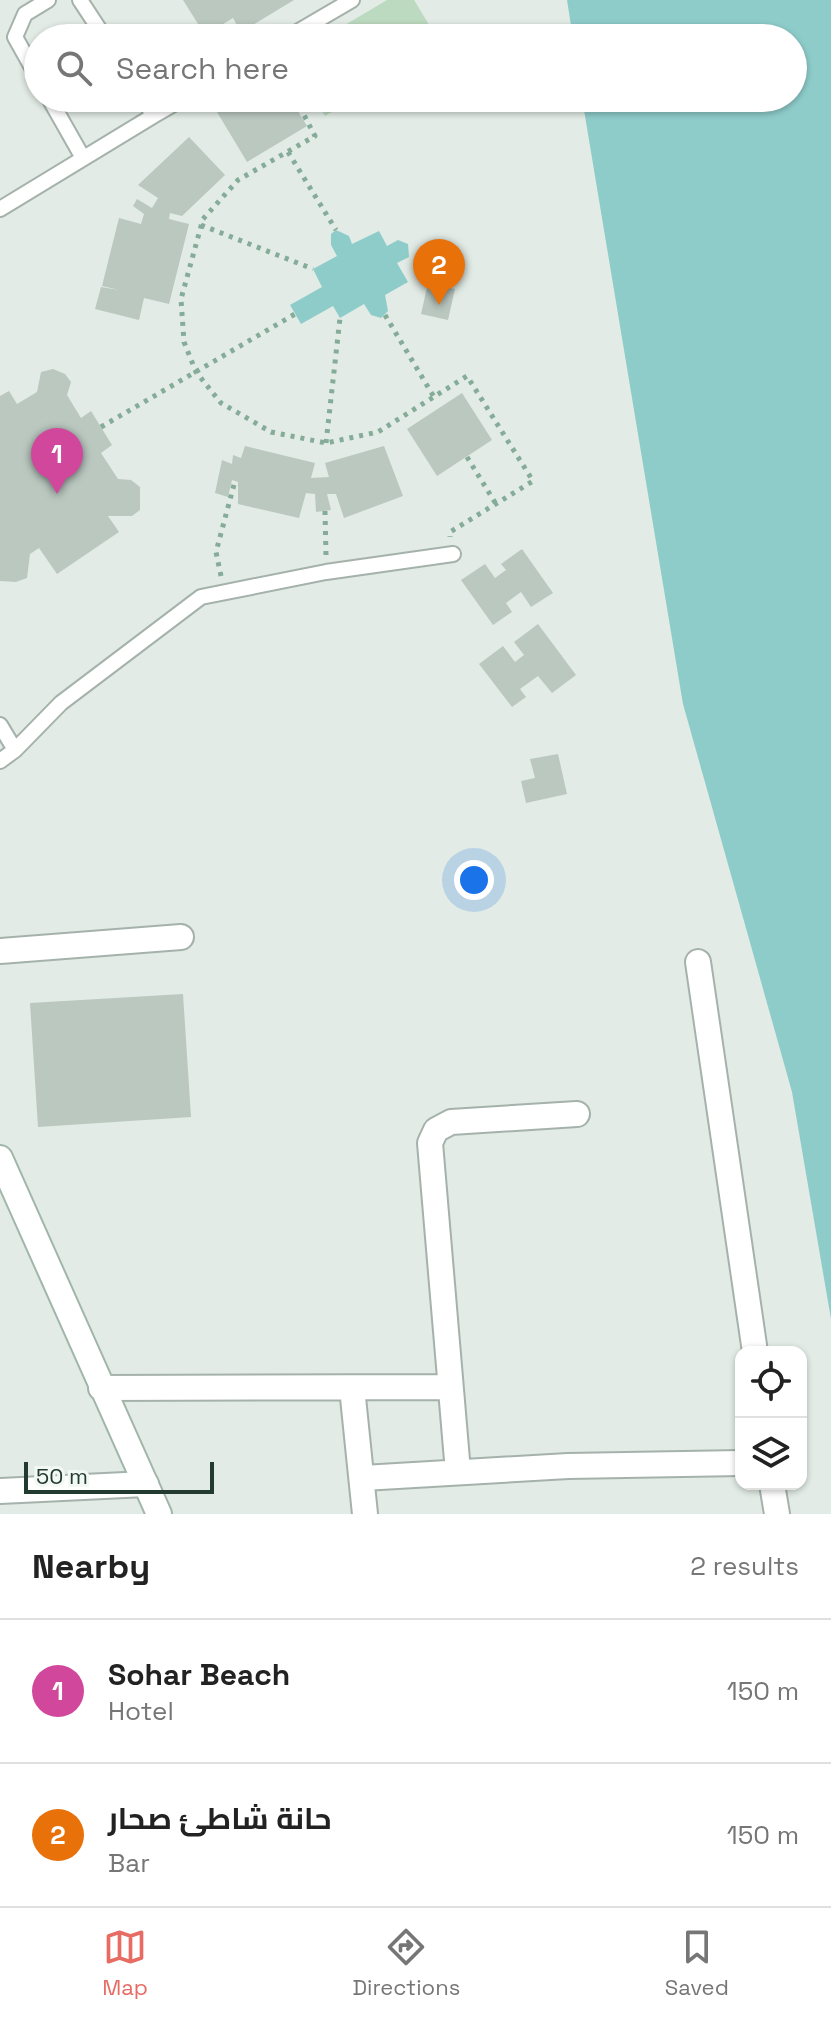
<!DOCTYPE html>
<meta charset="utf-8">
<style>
body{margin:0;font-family:"Space Grotesk",Cairo,sans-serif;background:#f2f2f2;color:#222}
.controls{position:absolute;right:24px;bottom:24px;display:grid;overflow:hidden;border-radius:16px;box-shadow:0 2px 6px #0004}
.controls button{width:72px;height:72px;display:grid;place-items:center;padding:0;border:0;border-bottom:2px solid #e0e0e0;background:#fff;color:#222;font:40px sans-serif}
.scale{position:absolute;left:24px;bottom:20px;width:190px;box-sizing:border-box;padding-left:8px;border:4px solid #233a30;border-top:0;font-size:22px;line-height:28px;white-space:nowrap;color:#233a30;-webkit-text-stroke:6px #f2f8f4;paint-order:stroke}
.you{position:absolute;left:474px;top:880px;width:28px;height:28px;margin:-20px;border:6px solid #fff;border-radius:50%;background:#1a73e8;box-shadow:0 0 0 12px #1a73e833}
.badge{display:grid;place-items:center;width:52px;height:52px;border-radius:50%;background:#e76c64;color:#fff;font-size:26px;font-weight:700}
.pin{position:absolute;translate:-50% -66px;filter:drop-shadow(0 2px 4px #0008)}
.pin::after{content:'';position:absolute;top:42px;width:28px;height:24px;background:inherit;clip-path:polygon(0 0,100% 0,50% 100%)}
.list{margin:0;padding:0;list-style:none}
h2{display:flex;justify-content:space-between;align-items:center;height:104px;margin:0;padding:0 32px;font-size:34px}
h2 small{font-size:26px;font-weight:400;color:#767676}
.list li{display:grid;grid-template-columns:52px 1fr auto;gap:24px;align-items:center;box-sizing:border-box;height:144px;padding:0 32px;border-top:2px solid #e0e0e0}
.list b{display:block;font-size:30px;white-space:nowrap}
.list p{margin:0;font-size:26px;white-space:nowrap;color:#767676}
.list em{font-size:26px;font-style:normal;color:#767676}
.icon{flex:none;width:44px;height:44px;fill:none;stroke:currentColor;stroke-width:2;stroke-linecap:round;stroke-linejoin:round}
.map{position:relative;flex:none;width:831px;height:1514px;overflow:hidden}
.search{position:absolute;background:#fff;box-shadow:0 2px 6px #0004;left:24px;right:24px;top:24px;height:88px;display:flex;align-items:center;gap:20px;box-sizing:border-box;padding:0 28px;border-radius:44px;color:#767676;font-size:30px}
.sheet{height:392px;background:#fff}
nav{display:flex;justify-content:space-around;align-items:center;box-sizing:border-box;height:112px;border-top:2px solid #e0e0e0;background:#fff;font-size:22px;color:#767676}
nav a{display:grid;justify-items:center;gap:4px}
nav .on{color:#e76c64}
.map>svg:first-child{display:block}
.green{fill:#bcdabf}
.water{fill:#8eccca}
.building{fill:#bac8c0}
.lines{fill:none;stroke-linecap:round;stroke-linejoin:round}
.service-casing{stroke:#a5b2ab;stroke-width:18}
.minor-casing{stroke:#a5b2ab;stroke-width:28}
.secondary-casing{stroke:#a1b6ab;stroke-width:28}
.path{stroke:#85ac98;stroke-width:5;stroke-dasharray:4 6;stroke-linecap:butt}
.service{stroke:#fff;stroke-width:14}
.minor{stroke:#fff;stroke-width:24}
.secondary{stroke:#fff;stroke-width:24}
</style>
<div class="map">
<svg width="831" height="1514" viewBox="0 0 831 1514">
<rect width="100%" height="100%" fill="#e2ebe5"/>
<!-- green -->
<path class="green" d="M387,0H414L437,38H323Z
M314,98H355L325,116Z"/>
<!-- water -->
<path class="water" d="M567,0H831V1319L792,1092L683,704L582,98H793V38H573Z
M336,230L349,236L352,244L379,231L387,246L398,240L408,244L409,257L397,263L408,282L385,295L388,311L381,318L371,315L364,304L340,318L333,306L301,324L290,305L322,287L313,269L337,256L331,245V234Z"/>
<!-- building -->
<path class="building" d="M183,0H294L241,32L233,18L205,35Z
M241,98H290L307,126L247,162L217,112Z
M189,137L225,175L182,216L170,213L169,219L189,224L169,304L144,298L139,320L95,309L101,287L119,290L102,286L119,218L141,224L144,214L133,206L137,199L152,208L158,198L138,185Z
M428,283L455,289L448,320L421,314Z
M53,369L65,374L71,382L67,395L81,418L91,411L112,445L101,453L118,479L131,480L140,487V510L132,516H108L119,532L57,574L39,548L30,554L27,578L16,582L0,581V396L9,391L17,404L37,392L41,372Z
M462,393L492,440L437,476L407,429Z
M245,446L315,463L311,478L329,477L325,463L384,446L403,496L344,518L336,494H327L331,510L316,512L315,494L306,493L299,518L238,504V482L232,480L228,497L215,493L222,460L232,464L233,455L241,458Z
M522,549L553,593L531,607L521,592L506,603L512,612L493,625L461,580L485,564L495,578L506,570L501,564Z
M538,624L576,675L552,693L538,676L520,689L526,697L512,707L479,664L503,646L515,662L524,655L514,642Z
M558,754L567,794L526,803L521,781L535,778L530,759Z
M183,994L191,1117L38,1127L30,1003Z"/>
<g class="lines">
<!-- service casing -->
<g class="service-casing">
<path id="service" d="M80,0L105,38
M287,38L352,0
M38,78L15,37L25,14L48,0
M49,98L83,158
M153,116L184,98
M0,209L153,116L144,98
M0,725L15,750L61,703L201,597L326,572L453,554
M0,761L15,750"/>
</g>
<!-- minor casing -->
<g class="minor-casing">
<path id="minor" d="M0,951L181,937
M698,962L755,1352
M101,1388L449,1387
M352,1388L365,1514
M458,1472L430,1143L436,1130L451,1122L577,1114
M363,1478L568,1466L741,1463
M772,1484L777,1514
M0,1491L146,1484"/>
</g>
<!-- secondary casing -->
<g class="secondary-casing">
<path id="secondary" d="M0,1158L159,1514"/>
</g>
<!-- path -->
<path class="path" d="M295,98L315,136L238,180L203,219L181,299L184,342L196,372L221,403L271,432L326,443L378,432L467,376L533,481L450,532V537
M288,152L336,230
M201,225L313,269
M385,315L434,397
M101,427L295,314
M326,443L340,318
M467,457L496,504
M325,511L326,555
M221,576L216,552L235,481"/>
<!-- service -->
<use href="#service" class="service"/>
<!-- minor -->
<use href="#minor" class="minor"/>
<!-- secondary -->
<use href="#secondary" class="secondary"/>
</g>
</svg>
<div class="controls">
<button><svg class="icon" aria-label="locate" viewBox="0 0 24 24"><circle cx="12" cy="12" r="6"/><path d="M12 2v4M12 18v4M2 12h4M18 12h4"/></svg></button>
<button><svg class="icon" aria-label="layers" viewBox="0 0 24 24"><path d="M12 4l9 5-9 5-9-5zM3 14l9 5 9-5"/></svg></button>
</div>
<div class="scale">50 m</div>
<div class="you"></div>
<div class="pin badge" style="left:57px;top:494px;background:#d1479c">1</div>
<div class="pin badge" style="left:439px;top:305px;background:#e8710a">2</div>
<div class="search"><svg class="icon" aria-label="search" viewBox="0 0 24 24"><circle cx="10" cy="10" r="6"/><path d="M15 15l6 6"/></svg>Search here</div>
</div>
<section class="sheet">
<h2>Nearby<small>2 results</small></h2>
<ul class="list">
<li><span class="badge" style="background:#d1479c">1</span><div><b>Sohar Beach</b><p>Hotel</p></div><em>150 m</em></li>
<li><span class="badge" style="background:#e8710a">2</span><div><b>حانة شاطئ صحار</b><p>Bar</p></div><em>150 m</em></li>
</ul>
</section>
<nav>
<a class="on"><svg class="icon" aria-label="map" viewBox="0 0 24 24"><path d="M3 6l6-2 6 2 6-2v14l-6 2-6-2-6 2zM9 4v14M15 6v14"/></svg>Map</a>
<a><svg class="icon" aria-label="directions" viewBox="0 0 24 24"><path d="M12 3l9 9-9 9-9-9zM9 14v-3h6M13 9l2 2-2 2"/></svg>Directions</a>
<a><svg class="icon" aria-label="saved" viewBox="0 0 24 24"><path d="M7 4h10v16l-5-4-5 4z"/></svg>Saved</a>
</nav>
